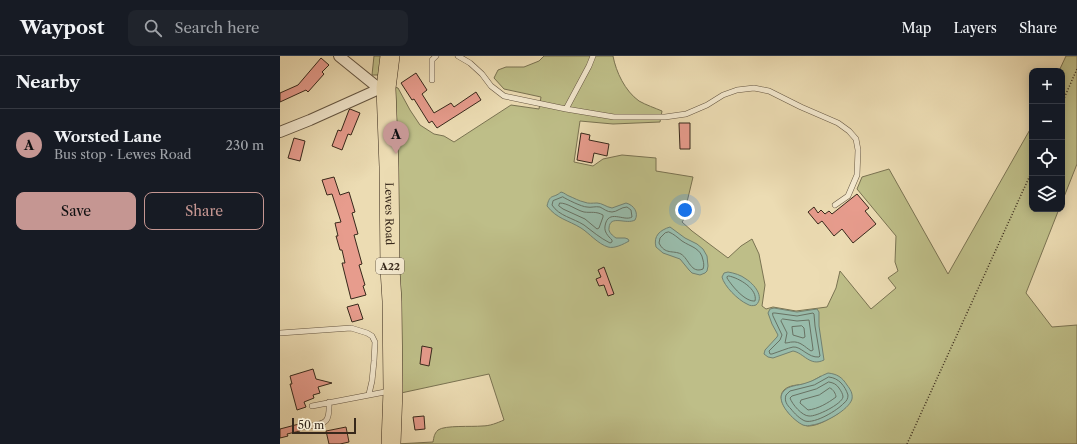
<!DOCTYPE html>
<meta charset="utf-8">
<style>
body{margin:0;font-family:"Libre Caslon Text",serif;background:#20242c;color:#f1f3f6}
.controls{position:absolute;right:12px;top:12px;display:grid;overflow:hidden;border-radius:8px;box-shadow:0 2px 10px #0003}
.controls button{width:36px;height:36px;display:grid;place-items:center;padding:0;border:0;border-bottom:1px solid #363941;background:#171b24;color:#f1f3f6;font:20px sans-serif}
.scale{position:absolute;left:12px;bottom:10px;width:64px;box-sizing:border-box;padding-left:4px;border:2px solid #37281b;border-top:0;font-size:11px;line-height:14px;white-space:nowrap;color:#37281b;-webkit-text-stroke:3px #f3e8ce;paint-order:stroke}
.you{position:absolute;left:405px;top:154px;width:14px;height:14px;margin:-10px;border:3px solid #fff;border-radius:50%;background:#1a73e8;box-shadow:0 0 0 6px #1a73e833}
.badge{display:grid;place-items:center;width:26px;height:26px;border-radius:50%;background:#c59692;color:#111;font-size:13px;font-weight:700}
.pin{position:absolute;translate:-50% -33px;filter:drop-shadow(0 1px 2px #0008)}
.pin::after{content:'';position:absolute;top:21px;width:14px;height:12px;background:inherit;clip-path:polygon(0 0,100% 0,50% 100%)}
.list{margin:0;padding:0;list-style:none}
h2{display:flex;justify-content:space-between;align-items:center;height:52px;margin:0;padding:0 16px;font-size:17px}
h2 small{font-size:13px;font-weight:400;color:#9ea1a6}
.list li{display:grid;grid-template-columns:26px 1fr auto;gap:12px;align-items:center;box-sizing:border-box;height:72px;padding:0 16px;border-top:1px solid #363941}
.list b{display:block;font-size:15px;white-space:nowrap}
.list p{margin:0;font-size:13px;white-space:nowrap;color:#9ea1a6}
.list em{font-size:13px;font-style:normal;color:#9ea1a6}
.actions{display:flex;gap:8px;padding:12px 16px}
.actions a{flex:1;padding:9px 0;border:1px solid #c59692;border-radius:8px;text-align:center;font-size:14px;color:#c59692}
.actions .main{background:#c59692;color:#111}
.icon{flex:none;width:22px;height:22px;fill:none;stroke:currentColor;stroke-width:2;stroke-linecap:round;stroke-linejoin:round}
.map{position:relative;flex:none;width:797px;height:388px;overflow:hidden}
header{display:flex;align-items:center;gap:24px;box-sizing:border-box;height:56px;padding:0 20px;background:#171b24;border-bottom:1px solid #363941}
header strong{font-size:19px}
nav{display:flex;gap:22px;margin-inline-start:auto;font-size:14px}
.search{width:280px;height:36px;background:#20242c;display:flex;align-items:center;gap:10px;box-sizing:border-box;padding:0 14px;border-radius:8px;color:#9ea1a6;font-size:15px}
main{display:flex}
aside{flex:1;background:#171b24}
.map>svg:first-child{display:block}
.green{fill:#bebe88;stroke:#7a7352;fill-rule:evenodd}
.water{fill:#99bcab;stroke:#728171}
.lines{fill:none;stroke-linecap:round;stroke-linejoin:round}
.shore{stroke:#687263;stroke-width:1}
.building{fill:#e79c8d;stroke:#37281b}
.lane-casing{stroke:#645541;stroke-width:6}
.street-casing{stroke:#645541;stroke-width:12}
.highway-casing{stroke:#37281b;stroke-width:20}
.path{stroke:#37281b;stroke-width:1.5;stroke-dasharray:1 2;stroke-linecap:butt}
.lane{stroke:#f3e8ce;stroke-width:5}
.street{stroke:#f3e8ce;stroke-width:10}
.highway{stroke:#ecdcb3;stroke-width:19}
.labels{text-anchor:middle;stroke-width:3;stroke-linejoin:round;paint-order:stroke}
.shield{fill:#f3e8ce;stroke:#6f6251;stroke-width:1}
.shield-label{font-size:10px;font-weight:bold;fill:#37281b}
.street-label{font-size:11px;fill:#37281b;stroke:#f3e8ce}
</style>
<header>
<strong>Waypost</strong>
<div class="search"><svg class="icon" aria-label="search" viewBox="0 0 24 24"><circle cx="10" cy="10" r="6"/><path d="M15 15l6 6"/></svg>Search here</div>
<nav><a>Map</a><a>Layers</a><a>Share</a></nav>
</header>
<main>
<aside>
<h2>Nearby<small></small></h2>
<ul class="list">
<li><span class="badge">A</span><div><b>Worsted Lane</b><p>Bus stop · Lewes Road</p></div><em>230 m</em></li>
</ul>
<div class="actions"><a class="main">Save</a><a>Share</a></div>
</aside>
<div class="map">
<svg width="797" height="388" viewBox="0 0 797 388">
<rect width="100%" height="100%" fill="#ecdcb3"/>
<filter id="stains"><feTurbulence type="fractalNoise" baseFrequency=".005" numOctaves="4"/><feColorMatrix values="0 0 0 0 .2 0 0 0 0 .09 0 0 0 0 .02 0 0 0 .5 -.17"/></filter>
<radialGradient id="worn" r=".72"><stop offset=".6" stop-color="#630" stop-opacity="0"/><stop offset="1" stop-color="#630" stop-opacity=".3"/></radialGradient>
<!-- green -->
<path class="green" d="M94,0H105L102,19H92Z
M264,0H333C336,16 345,35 359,45C366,49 375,52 382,55L380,66L333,68L300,65L294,106L313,110L323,103L342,99L376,102V115L413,121L407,146L411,153L402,166L412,175L448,202L461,190L472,183L479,198L485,229L482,250L486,253L493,251L516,255L547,251L556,232L560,215L591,253L616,232L608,222L618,215L615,206L616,180L577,133L582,121L609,113L668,218L752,70V153H779L746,237L772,271L797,269V388H116L153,386C154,381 154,378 158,374C165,369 192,371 202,370C210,370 217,367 224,364L209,318L121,337L114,31L118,32L130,54L140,69L154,78L164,80L174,86L231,49L259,53L261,41L224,33L214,22L218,14L226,11H244L259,5ZM541,320L559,357C550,362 539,370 528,370C517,369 493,345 504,334C509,329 518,329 525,328C531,326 536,323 541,320Z
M786,0H797V108L782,146V15H779Z"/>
<!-- water -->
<path class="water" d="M281,136C285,137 286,139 289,140C294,142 299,145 304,146C309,148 312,147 317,147C322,147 326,151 332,152L346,147C354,149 359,157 355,164C346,169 330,158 329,172C328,176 333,180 336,182H345L348,183L349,185C344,188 334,193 328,191C318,188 309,177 301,172C288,164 277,163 267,150C270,137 273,143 281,136Z
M390,171L405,182L417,188L423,193L427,200L428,210L427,215L425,217L420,219L412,217L409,214L400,203L383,197L376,191C373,180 380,174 390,171Z
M448,216C454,217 461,219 466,223C474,228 485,241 476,249C473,250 470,250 467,248C458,244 444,230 442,221L444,217Z
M494,252L517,256L537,253L539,256V270L544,304C530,311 524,297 513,295L493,302L488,301L484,298L485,294L497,281L498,279L492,268L488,257L490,253Z
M548,317C557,318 562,321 567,329C570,333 573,337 572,343C569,354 543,368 532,369C529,370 526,370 523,369C514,365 495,346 503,336C508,329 518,330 526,327C534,325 540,320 548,317Z"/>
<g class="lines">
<!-- shore -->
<path class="shore" d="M283,141C286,143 302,151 307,151C311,152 315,150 320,151C324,153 327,156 332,156C337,156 341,151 347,151L351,154L352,161C344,166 328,152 325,170C324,176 328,180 332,184V186L330,187C320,182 312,175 304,169C293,162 279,160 272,149L273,145Z
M280,147C288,147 296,154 304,156C311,157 316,155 323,159V161L319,172L317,173L305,163L283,153L279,150Z
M389,176C394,178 398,182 402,185C411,191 421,192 423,204C424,208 424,210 423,213C411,218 409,203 401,198C393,194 385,199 379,187L380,182L385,177Z
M449,220C459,222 478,233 475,245C465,246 452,230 447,222V221Z
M493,257H495L517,260L533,257L534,258L535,270L540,300L539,301C528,302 521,290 513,291C508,292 498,296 492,298H490L489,295L500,284L502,279L493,260Z
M503,263L517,265L529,264L533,293V294L531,295C525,291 520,285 512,286C510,286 508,287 505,287L507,277L501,265Z
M522,270L524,272L525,281L523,282L513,279L512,271Z
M549,321C559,322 565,330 568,339C568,342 567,345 564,347C558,354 535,368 525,365C520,363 514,357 511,353C507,349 504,345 506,339L510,335L534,329Z
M549,326C554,327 556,328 559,332C561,335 563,338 563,341C562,348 536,361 529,360C522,360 512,348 510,342L512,340L536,333Z
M550,332C553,333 556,338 556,341C548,347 538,353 528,354L520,347L521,344L539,339Z"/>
</g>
<!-- building -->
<path class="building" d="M41,2L49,9L42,16L44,18L28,36L26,34L0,46V37L18,29Z
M136,17L147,34L142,38L154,57L171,47L174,51L196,36L201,44L157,72L152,65L149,67L134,43L132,44L121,27Z
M70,53L80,57L71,79L68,78L62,94L52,90L58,74L61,75L69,54Z
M399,67H410V93H400Z
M301,77L310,79L309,84L329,88L327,100L314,97L312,107L297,104Z
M14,82L25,85L20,105L8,102Z
M54,121L60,139L69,136L75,156L72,157L78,178L74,179L82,208L79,209L85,229L83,230L86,239L71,243L62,207H65L62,194H60L56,180H58L55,167L61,166L52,138L47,139L42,124Z
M577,138L589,152L585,155L596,168L573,187L562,173L554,180L542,165L538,168L528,156L534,151L538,157L541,154L545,158L549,155L552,158Z
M324,211L334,238L328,240L324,229L319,230L316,223L321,221L318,214Z
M78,248L83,263L72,266L67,251Z
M142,290L152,292L149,310L140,308Z
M33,313L36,323L52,327L38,331L40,337L33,339L34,342L24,346L26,351L17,354L10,328H12L10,320Z
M144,360L145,373L135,374L133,361Z
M19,368L20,375L7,378L8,380L0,382V373Z
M66,371L69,386L60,388H49L46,375Z"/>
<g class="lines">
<!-- lane casing -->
<g class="lane-casing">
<path id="lane" d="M178,0L190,7L202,18L211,30L224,40L286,53L309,10L313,0
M152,24V4L156,0
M286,53L334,61H385L406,58L427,49L443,39L457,34L474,32L489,35L521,51L558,67L569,75L576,83L578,94L577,119L568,140L555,149
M0,277L71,272L87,277L92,280L95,286L94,305L92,325L89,338
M32,350L110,335
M25,371C45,367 50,369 49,346"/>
</g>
<!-- street casing -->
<g class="street-casing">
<path id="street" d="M59,0L96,30L99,33
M0,76L30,64L99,33L106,32"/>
</g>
<!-- highway casing -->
<g class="highway-casing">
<g id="highway">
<path id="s1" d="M110,0L106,32L109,111L110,213L112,245L113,334L111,388"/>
</g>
</g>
<!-- path -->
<path class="path" d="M782,47L797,13
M627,388L752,115"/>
<!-- lane -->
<use href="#lane" class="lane"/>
<!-- street -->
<use href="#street" class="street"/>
<!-- highway -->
<use href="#highway" class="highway"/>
</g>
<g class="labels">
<!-- shield labels -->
<rect class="shield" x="96" y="202" width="28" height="16" rx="3"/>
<g class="shield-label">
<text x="110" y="214">A22</text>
</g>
<!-- street labels -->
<g class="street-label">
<text dy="4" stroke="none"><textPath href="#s1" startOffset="158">Lewes Road</textPath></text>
</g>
</g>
<rect width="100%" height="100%" filter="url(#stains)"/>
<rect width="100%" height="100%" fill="url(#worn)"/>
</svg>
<div class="controls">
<button>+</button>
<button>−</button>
<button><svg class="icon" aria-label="locate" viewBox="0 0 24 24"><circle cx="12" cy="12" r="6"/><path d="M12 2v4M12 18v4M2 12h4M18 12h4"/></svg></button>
<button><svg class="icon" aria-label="layers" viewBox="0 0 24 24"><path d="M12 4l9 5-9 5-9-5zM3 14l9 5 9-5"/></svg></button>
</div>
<div class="scale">50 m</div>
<div class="you"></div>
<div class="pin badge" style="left:116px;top:98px">A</div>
</div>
</main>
